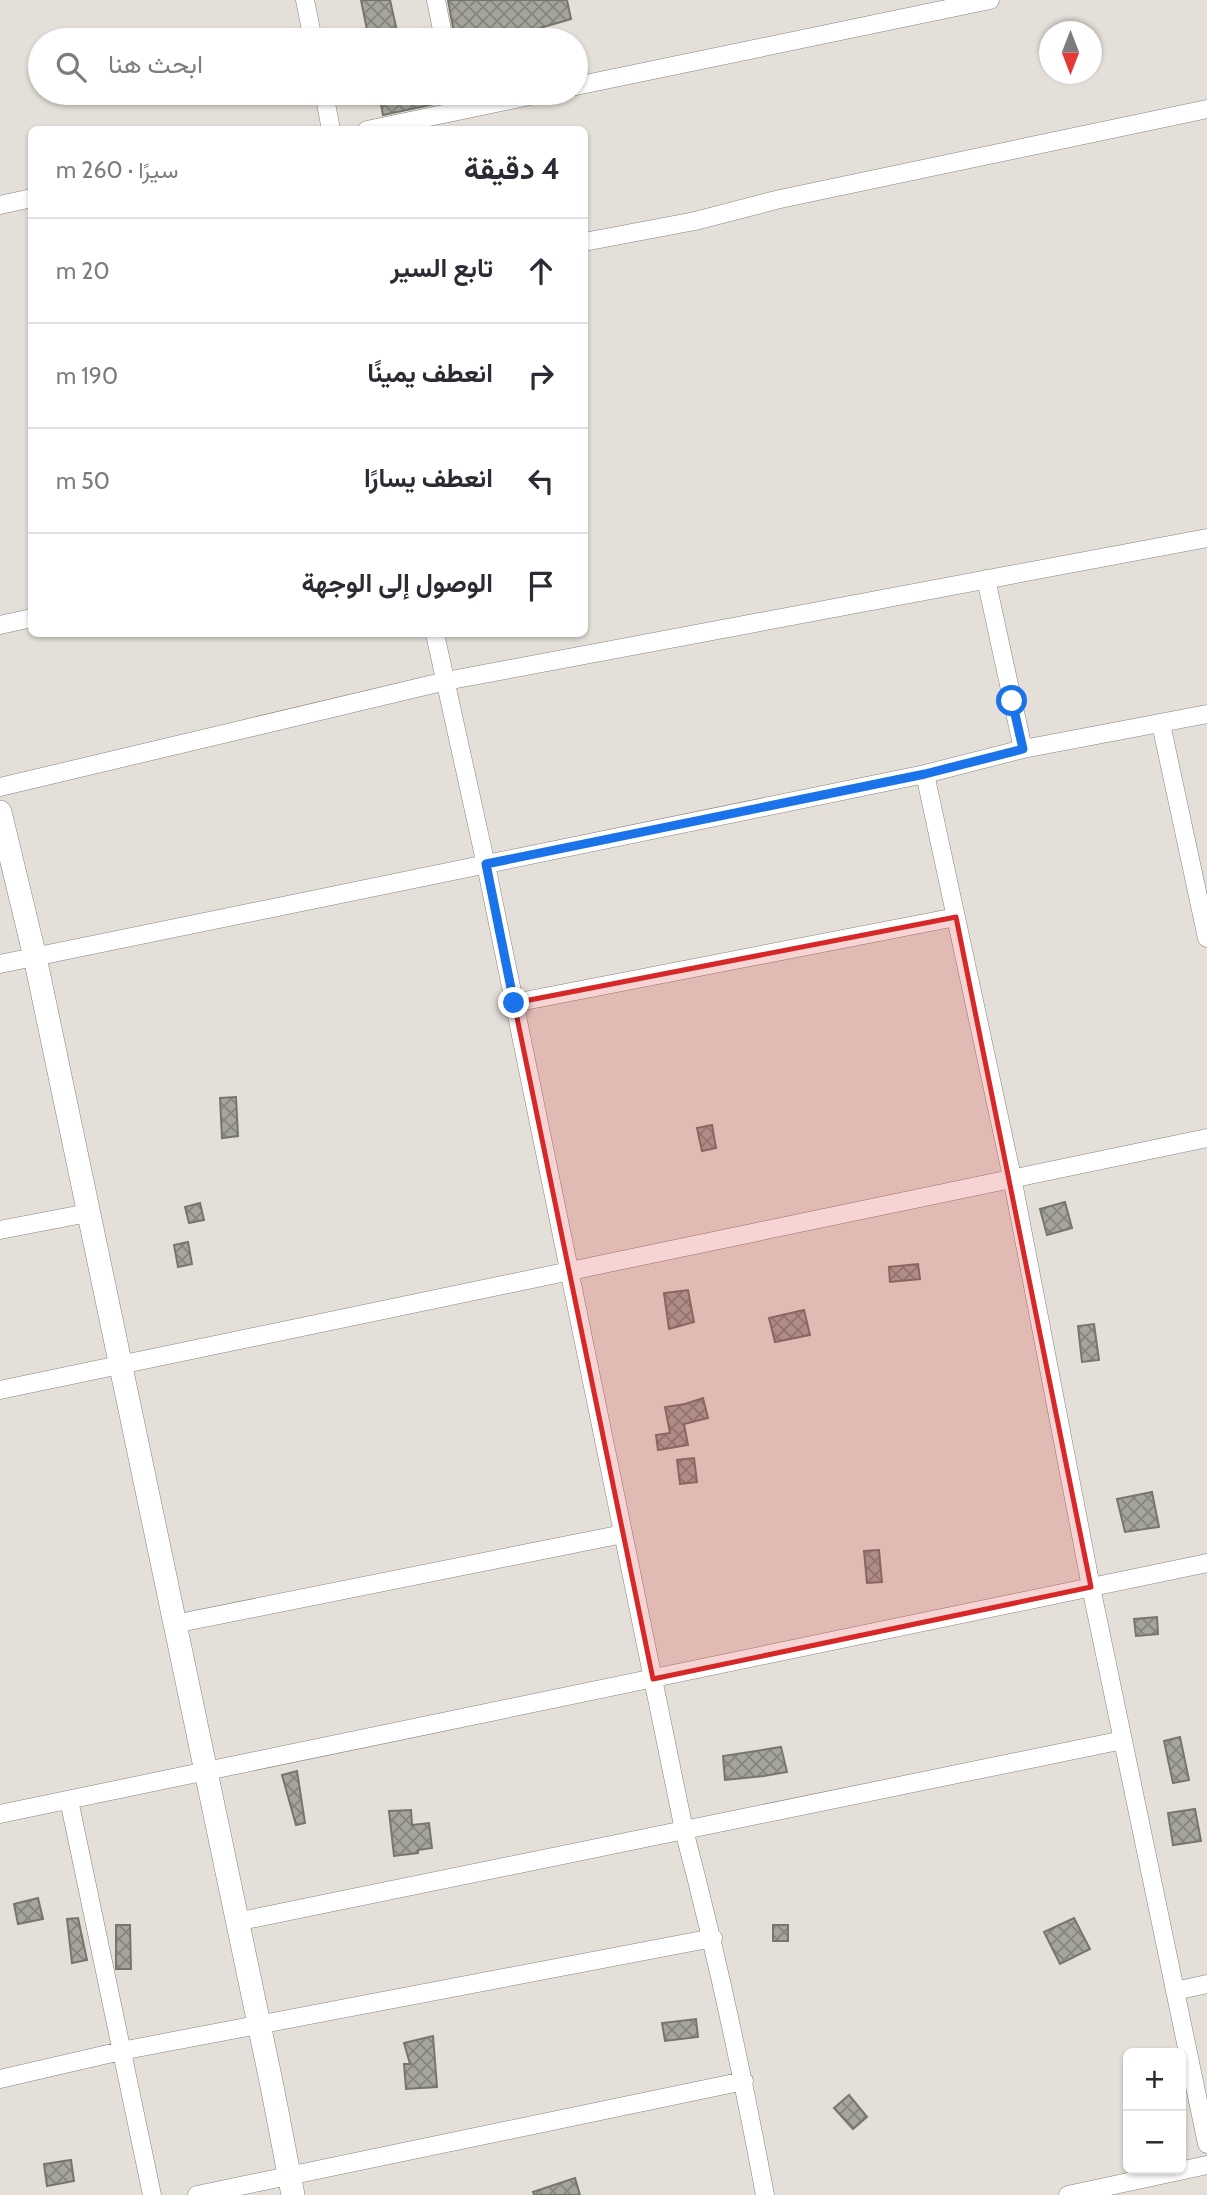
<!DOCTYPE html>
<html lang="ar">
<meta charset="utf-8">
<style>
body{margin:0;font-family:Cabin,Vazirmatn,sans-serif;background:#f2f2f3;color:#2b2b33;direction:rtl}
.controls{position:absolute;right:21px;bottom:21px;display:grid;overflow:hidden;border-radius:10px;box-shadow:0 2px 5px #0004}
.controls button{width:63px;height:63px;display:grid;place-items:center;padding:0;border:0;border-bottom:2px solid #e1e1e2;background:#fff;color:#2b2b33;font:35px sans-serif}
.compass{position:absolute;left:1039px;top:21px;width:63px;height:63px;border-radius:50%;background:#fff;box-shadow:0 2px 5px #0004;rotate:180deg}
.stop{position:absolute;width:21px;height:21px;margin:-16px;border:5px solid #1a73e8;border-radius:50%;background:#fff}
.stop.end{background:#1a73e8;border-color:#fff;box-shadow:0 2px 7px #0008}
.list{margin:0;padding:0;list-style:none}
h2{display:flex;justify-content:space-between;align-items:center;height:91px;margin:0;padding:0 28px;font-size:30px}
h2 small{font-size:23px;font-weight:400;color:#7c7c81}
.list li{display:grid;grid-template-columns:46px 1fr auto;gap:21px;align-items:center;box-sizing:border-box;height:105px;padding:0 28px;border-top:2px solid #e1e1e2}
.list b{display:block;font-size:26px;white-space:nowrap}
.list em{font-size:23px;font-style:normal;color:#7c7c81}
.icon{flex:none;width:38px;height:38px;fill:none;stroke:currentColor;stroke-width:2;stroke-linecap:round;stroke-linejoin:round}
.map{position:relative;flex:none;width:1207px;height:2195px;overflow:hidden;direction:ltr}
.search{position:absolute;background:#fff;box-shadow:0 2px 5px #0004;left:28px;top:28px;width:560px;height:77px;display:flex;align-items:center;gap:18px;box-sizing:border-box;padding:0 24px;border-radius:38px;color:#7c7c81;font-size:26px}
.panel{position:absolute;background:#fff;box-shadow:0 2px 5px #0004;left:28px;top:126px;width:560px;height:511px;border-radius:10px;direction:rtl}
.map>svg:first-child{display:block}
.building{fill:url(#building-cross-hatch);stroke:#76766e;stroke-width:2}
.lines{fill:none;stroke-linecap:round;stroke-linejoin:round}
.minor-casing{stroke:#87827c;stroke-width:19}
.tertiary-casing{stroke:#87827c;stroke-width:24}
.minor{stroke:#fff;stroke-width:18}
.tertiary{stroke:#fff;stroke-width:23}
.route{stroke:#1a73e8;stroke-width:9}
.marked{fill:#d62828;fill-opacity:0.2;stroke:#d62828;stroke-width:5;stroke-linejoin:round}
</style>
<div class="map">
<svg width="1207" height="2195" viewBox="0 0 1207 2195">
<defs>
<pattern id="building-cross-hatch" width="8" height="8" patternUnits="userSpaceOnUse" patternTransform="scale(1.75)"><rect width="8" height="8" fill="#a5a59d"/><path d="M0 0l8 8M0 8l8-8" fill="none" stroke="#85857f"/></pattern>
</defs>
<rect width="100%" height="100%" fill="#e4dfd8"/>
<!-- building -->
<path class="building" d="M361,0H390L399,40H369Z
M448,0H567L571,19L516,35L517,40H486L485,36L455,39Z
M379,93H443L444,102L383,115Z
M236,1097L238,1136L222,1138L220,1098Z
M712,1125L716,1148L702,1151L697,1128Z
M1065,1202L1072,1228L1047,1235L1040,1209Z
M200,1203L204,1220L189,1223L185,1207Z
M188,1242L192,1264L178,1267L174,1245Z
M918,1264L920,1279L890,1282L889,1267Z
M688,1290L694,1322L669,1329L664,1293Z
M804,1310L810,1335L775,1342L769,1318Z
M1094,1324L1099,1360L1082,1362L1078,1326Z
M703,1398L708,1418L684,1424L688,1445L658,1450L656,1435L670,1433L665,1407L685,1404Z
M694,1458L697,1482L680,1484L677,1460Z
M1152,1492L1159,1527L1125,1532L1117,1499Z
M879,1550L882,1582L867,1583L864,1551Z
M1157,1617L1158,1634L1136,1636L1134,1619Z
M1180,1737L1189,1780L1173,1783L1164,1741Z
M781,1747L787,1772L764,1776L725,1780L723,1756Z
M297,1771L305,1823L296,1825L282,1775Z
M1195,1809L1201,1841L1173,1845L1168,1813Z
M411,1810L412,1825L429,1823L432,1848L418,1850V1853L394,1856L389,1811Z
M38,1898L43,1919L18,1924L14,1904Z
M78,1918L87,1960L72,1963L67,1919Z
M1074,1918L1090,1949L1060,1964L1044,1932Z
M116,1925H130L131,1969H116Z
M773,1925H788V1941H773Z
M696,2019L698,2037L665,2041L662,2023Z
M433,2036L437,2087L406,2089L404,2064H410L404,2043Z
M849,2095L867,2117L853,2129L834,2108Z
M71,2160L74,2181L47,2186L44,2164Z
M575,2178L580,2195H534L533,2192Z"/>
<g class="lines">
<!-- minor casing -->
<g class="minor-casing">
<path id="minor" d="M305,0L313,40
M436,0L444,40
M576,86L990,0
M324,93L331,130
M454,93L458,111
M367,130L544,93
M0,205L32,198
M584,242L695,221L780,199L1207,109
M986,579L1023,749
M0,625L32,618
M435,634L486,865L684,1830C716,1951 742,2072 765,2195
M1161,724L1207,938
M925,774L1012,1177L1091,1587L1207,2144
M0,787L446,681L1207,538
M0,964L925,774L1023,749L1207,714
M514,1003L956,917
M0,1230L88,1213
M0,1390L1207,1138
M174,1624L623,1534
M69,1800L152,2195
M0,1814L1207,1563
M236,1922L1123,1740
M1175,1991L1207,1984
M0,2079L121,2051L713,1938
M197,2195L744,2081
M1068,2195L1207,2165"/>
</g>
<!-- tertiary casing -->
<g class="tertiary-casing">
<path id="tertiary" d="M0,812L35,957L272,2086L293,2195"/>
</g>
<!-- minor -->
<use href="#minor" class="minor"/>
<!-- tertiary -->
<use href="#tertiary" class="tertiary"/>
</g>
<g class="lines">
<!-- route -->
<path class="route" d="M514,1003L486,864L925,774L1023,749L1012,701"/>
</g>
<!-- marked area -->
<path class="marked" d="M956,917L1091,1587L653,1679L514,1003Z"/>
</svg>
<div class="controls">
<button>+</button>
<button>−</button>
</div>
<svg class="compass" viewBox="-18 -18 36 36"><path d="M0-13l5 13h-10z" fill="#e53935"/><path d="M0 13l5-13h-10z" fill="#7c7c81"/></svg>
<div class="stop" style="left:1012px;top:701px"></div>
<div class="stop end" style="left:514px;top:1003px"></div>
<div class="search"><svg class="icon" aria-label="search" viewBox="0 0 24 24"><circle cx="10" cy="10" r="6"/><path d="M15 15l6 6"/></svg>ابحث هنا</div>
<section class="panel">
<h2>4 دقيقة<small>سيرًا · 260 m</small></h2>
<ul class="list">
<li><svg class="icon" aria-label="ahead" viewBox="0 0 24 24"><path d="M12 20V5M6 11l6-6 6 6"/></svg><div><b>تابع السير</b></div><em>20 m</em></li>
<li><svg class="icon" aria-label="right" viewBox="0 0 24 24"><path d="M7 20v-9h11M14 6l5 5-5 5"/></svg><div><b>انعطف يمينًا</b></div><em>190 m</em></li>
<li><svg class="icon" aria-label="left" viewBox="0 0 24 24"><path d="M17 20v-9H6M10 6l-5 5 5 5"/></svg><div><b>انعطف يسارًا</b></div><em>50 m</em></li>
<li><svg class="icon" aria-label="arrive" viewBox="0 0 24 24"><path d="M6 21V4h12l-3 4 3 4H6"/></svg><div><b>الوصول إلى الوجهة</b></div></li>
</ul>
</section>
</div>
